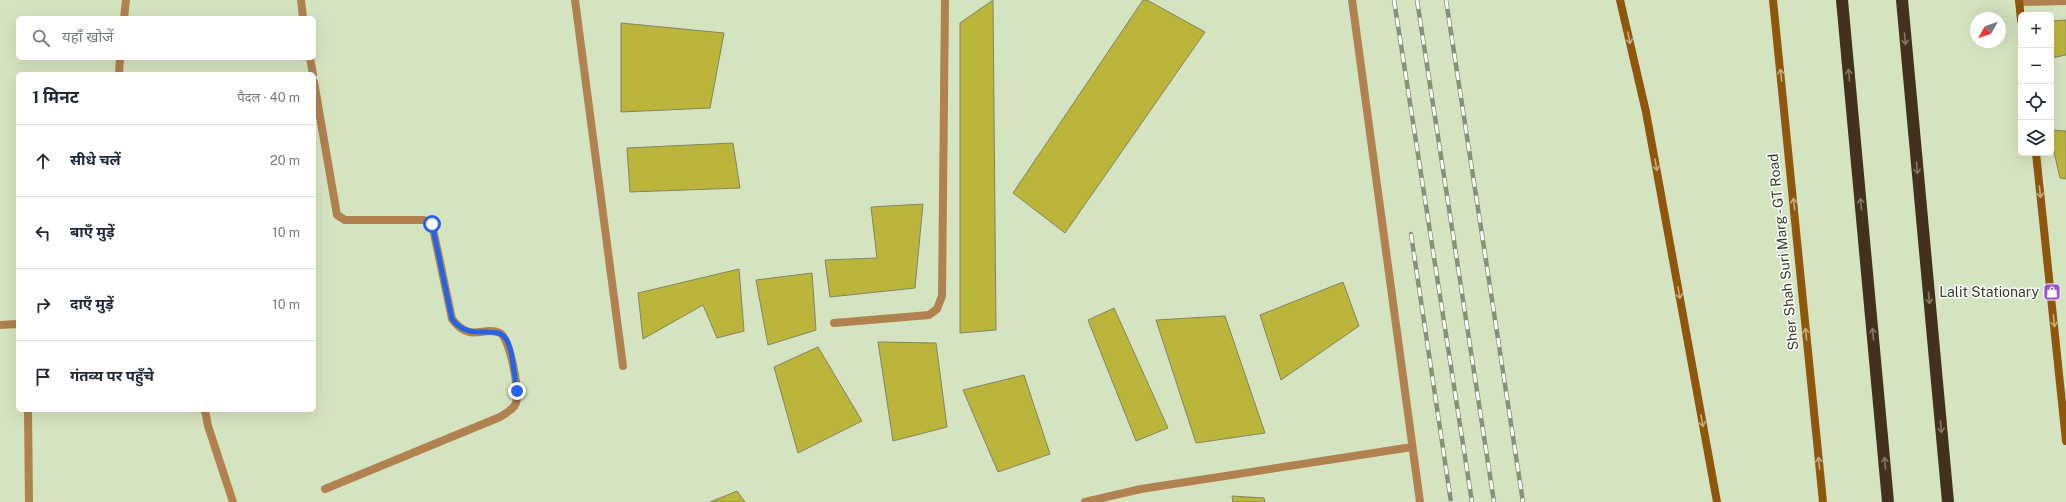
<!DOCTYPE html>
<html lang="hi">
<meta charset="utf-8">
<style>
body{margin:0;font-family:"Public Sans","Noto Sans Devanagari",sans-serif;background:#f6f6f7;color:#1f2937}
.controls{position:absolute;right:12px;top:12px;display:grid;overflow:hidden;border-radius:6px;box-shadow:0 4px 16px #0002}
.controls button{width:36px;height:36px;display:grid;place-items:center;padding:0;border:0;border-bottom:1px solid #e0e1e3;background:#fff;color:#1f2937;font:20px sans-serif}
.compass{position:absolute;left:1970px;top:12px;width:36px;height:36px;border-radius:50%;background:#fff;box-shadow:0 4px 16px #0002;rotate:230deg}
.stop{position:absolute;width:12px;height:12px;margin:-9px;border:3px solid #2563eb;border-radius:50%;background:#fff}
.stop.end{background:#2563eb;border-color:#fff;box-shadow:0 1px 4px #0008}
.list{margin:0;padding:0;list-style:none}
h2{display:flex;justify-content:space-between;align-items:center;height:52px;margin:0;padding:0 16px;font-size:17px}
h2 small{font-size:13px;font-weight:400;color:#747a83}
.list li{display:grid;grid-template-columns:26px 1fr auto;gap:12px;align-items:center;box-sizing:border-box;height:72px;padding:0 16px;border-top:1px solid #e0e1e3}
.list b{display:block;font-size:15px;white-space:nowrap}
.list em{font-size:13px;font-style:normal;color:#747a83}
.icon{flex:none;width:22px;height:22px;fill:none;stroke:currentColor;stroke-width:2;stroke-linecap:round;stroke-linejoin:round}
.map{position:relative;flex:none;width:2066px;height:502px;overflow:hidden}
.search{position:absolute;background:#fff;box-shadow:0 4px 16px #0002;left:16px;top:16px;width:300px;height:44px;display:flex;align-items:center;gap:10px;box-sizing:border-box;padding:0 14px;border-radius:6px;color:#747a83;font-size:15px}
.panel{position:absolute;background:#fff;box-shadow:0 4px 16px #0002;left:16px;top:72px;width:300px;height:340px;border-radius:6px}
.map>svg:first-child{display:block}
.building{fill:#bbb53b;stroke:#848360}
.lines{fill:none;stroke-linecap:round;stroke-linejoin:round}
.street{stroke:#b1814f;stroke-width:8}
.secondary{stroke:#8f570d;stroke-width:8}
.highway{stroke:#43301e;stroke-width:12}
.rail-casing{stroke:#869178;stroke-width:4.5}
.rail{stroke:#fdfffb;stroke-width:3;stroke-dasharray:9;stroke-linecap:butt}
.oneway{stroke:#c6ab84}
.oneway2{stroke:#84786b}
.route{stroke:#2563eb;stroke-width:5}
.labels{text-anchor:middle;stroke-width:3;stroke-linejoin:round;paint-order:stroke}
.street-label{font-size:14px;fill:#363c2e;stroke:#fdfffb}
.poi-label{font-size:14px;fill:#363c2e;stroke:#fdfffb;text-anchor:end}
</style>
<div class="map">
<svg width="2066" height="502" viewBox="0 0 2066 502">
<rect width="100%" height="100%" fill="#d5e4c0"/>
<!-- building -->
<path class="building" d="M993,0L996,330L960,333V23Z
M1143,0H1147L1205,32L1065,233L1013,193Z
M2066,20V55L2051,58V21Z
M621,23L724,33L710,108L621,112Z
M2051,130L2066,131V179L2060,178L2051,139Z
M733,143L740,188L630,192L627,148Z
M923,204L915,288L830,297L825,260L877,258L871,207Z
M739,269L744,331L717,338L703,305L643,339L638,293Z
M812,273L816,330L768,345L756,280Z
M1343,282L1359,326L1281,380L1260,315Z
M1114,308L1168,428L1136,441L1088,320Z
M1225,316L1265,433L1196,443L1156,320Z
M878,342L936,343L947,427L893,441Z
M818,347L862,421L798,453L774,367Z
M1024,375L1050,454L998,472L963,390Z
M737,491L745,502H710Z
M1232,496L1264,498L1265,502H1233Z"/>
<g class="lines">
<!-- street -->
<path class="street" d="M301,0L303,18
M575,0L623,366
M1352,0L1420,502
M2019,2L2066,1
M124,18L126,0
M310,58L313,74
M119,74L120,58
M314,82L337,215L345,220H424L432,224L452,319C471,344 483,325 500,333C510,338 520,392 516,403C514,409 506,413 500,417L325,489
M834,323L929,315L937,309L942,296L945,0
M0,325L18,324
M28,410L29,502
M205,410L208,426L233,502
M1085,502L1141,489L1412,447"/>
<!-- secondary -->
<path class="secondary" d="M1620,0L1646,112L1717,502
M1773,0L1823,502
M2019,0L2021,20
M2036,153L2066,441"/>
<!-- highway -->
<path class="highway" d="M1842,0L1888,502
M1902,0L1948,502"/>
<!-- rail casing -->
<g class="rail-casing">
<path id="rail" d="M1394,0L1472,502
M1417,0L1494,502
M1446,0L1523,502
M1411,234L1451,502"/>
</g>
<!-- rail -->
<use href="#rail" class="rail"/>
</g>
<!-- one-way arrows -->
<defs><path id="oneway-shaft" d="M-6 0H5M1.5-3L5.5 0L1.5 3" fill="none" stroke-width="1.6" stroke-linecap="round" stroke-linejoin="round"/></defs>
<g class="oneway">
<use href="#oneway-shaft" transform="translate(1629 38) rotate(77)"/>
<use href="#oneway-shaft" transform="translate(1781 75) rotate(-96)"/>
<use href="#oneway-shaft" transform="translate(1656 165) rotate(80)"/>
<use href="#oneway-shaft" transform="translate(2040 192) rotate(84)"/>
<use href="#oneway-shaft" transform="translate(1794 204) rotate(-96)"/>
<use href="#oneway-shaft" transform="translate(1679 293) rotate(80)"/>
<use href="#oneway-shaft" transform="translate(2054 321) rotate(84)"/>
<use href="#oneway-shaft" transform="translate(1806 334) rotate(-96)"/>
<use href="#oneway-shaft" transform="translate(1702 421) rotate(80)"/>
<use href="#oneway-shaft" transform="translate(1819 463) rotate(-96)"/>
</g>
<g class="oneway2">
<use href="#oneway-shaft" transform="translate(1905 39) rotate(85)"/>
<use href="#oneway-shaft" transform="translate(1849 75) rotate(-95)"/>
<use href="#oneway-shaft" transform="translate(1917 168) rotate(85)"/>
<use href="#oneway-shaft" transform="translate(1861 204) rotate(-95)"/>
<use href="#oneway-shaft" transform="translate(1929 298) rotate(85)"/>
<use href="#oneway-shaft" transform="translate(1873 334) rotate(-95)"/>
<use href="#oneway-shaft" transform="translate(1941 427) rotate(85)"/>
<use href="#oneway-shaft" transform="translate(1885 463) rotate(-95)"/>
</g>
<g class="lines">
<!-- route -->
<path class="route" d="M432,224L452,319C472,346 500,318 509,345C514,359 514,377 517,391"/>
</g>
<!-- icons -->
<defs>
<g id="shop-square" transform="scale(0.9)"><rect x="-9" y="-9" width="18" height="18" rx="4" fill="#9758cf" stroke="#fdfffb"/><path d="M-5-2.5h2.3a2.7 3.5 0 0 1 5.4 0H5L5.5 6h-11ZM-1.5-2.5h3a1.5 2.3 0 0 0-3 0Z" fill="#fff"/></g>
</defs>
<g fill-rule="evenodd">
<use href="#shop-square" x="2052" y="292"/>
</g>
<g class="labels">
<!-- street labels -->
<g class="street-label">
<text transform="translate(1783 252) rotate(-96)" y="5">Sher Shah Suri Marg - GT Road</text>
</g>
<!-- poi labels -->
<g class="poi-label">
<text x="2039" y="297">Lalit Stationary</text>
</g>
</g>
</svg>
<div class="controls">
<button>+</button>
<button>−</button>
<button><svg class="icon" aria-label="locate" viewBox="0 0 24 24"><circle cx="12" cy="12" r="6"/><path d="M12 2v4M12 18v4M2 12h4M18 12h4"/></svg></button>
<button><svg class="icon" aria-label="layers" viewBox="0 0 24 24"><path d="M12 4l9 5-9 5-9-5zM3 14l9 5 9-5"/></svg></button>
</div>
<svg class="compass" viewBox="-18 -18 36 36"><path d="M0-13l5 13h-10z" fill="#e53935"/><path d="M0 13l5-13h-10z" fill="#747a83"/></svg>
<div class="stop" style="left:432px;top:224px"></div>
<div class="stop end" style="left:517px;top:391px"></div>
<div class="search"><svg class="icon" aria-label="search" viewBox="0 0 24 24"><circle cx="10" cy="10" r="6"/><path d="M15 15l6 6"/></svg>यहाँ खोजें</div>
<section class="panel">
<h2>1 मिनट<small>पैदल · 40 m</small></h2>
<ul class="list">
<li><svg class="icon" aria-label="ahead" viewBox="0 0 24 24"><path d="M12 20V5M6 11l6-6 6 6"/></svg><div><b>सीधे चलें</b></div><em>20 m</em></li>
<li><svg class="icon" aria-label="left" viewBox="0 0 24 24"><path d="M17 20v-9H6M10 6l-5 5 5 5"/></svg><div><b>बाएँ मुड़ें</b></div><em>10 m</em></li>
<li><svg class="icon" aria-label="right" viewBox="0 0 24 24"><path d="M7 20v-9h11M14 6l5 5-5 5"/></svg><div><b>दाएँ मुड़ें</b></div><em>10 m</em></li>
<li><svg class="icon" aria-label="arrive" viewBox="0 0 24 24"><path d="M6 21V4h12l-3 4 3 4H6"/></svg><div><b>गंतव्य पर पहुँचे</b></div></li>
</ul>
</section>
</div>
